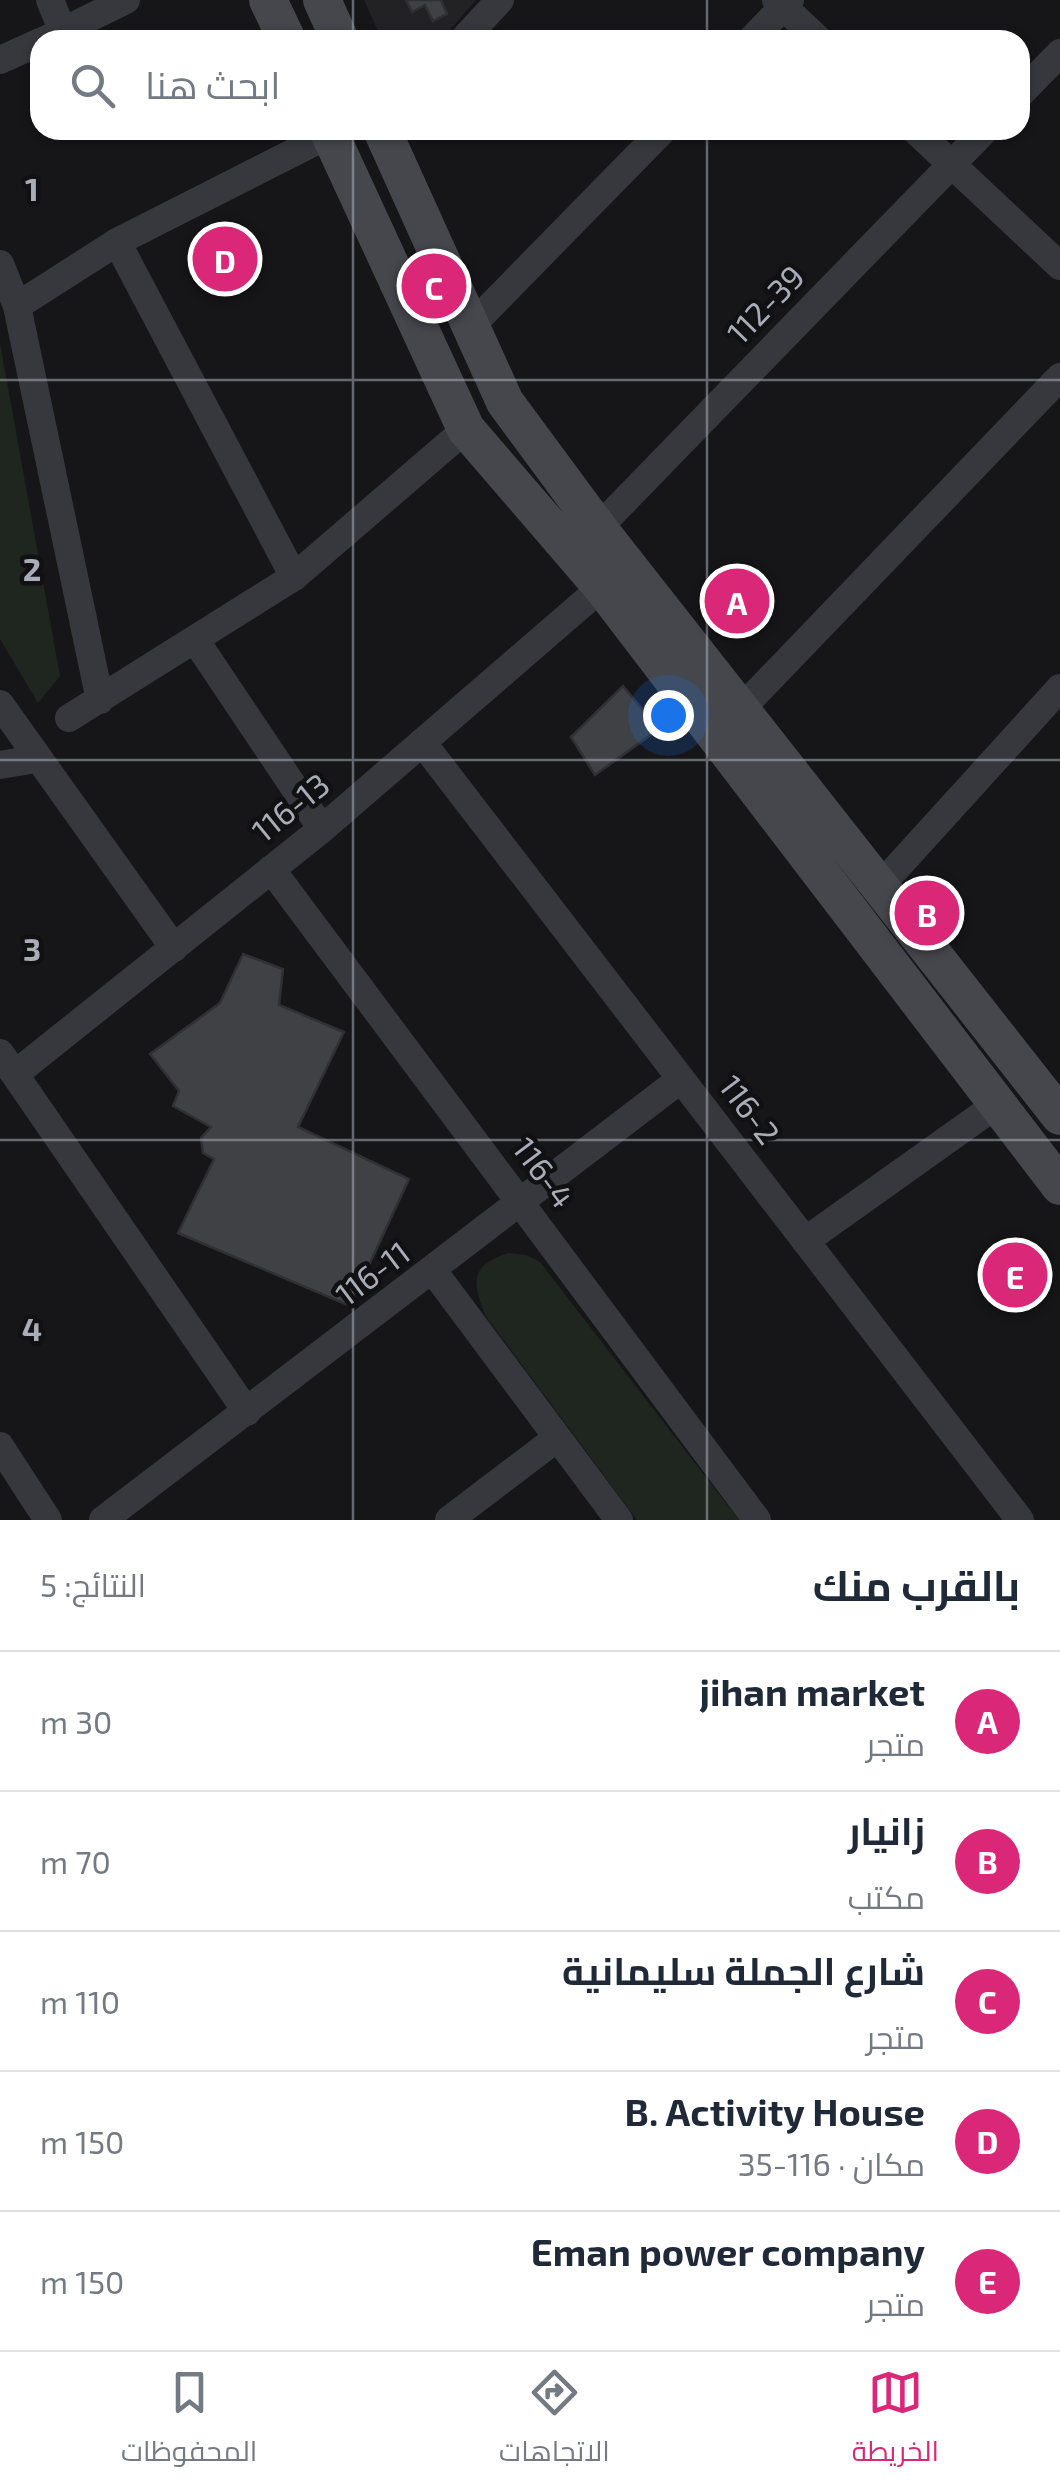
<!DOCTYPE html>
<html lang="ar">
<meta charset="utf-8">
<style>
body{margin:0;font-family:"Exo 2",Cairo,sans-serif;background:#f2f2f3;color:#1f2937;direction:rtl}
.you{position:absolute;left:668px;top:715px;width:35px;height:35px;margin:-25px;border:8px solid #fff;border-radius:50%;background:#1a73e8;box-shadow:0 0 0 15px #1a73e833}
.badge{display:grid;place-items:center;width:65px;height:65px;border-radius:50%;background:#db2777;color:#fff;font-size:32px;font-weight:700}
.pin{position:absolute;translate:-50% -50%;border:5px solid #fff;box-shadow:0 2px 10px #0006}
.list{margin:0;padding:0;list-style:none}
h2{display:flex;justify-content:space-between;align-items:center;height:130px;margin:0;padding:0 40px;font-size:42px}
h2 small{font-size:32px;font-weight:400;color:#747a83}
.list li{display:grid;grid-template-columns:65px 1fr auto;gap:30px;align-items:center;box-sizing:border-box;height:140px;padding:0 40px;border-top:2px solid #e0e1e3}
.list b{display:block;font-size:38px;white-space:nowrap}
.list p{margin:0;font-size:32px;white-space:nowrap;color:#747a83}
.list em{font-size:32px;font-style:normal;color:#747a83}
.icon{flex:none;width:55px;height:55px;fill:none;stroke:currentColor;stroke-width:2;stroke-linecap:round;stroke-linejoin:round}
.map{position:relative;flex:none;width:1060px;height:1520px;overflow:hidden;direction:ltr}
.search{position:absolute;background:#fff;box-shadow:0 2px 8px #0004;left:30px;right:30px;top:30px;height:110px;display:flex;align-items:center;gap:25px;box-sizing:border-box;padding:0 35px;border-radius:30px;color:#747a83;font-size:38px}
.sheet{height:830px;background:#fff}
nav{display:flex;justify-content:space-around;align-items:center;box-sizing:border-box;height:140px;border-top:2px solid #e0e1e3;background:#fff;font-size:28px;color:#747a83}
nav a{display:grid;justify-items:center;gap:5px}
nav .on{color:#db2777}
.map>svg:first-child{display:block}
.built{fill:#222225}
.green{fill:#1e261f}
.building{fill:#404145;stroke:#303034;stroke-width:2.5}
.lines{fill:none;stroke-linecap:round;stroke-linejoin:round}
.minor{stroke:#37383d;stroke-width:28}
.secondary{stroke:#45474d;stroke-width:38}
.grid{fill:none;stroke:#a8adb8;stroke-width:2.5;stroke-opacity:0.55}
.labels{text-anchor:middle;stroke-width:9;stroke-linejoin:round;paint-order:stroke}
.street-label{font-size:32px;fill:#a8adb8;stroke:#111113}
.grid-label{font-size:32px;text-anchor:middle;font-weight:bold;fill:#a8adb8;stroke:#111113;stroke-width:9;stroke-linejoin:round;paint-order:stroke}
</style>
<div class="map">
<svg width="1060" height="1520" viewBox="0 0 1060 1520">
<rect width="100%" height="100%" fill="#161618"/>
<!-- built -->
<path class="built" d="M364,0H476L441,40H382Z"/>
<!-- green -->
<path class="green" d="M0,343L60,676L38,703L0,639Z
M508,1253L526,1255L540,1262L739,1520H637L485,1315C472,1281 470,1266 508,1253Z"/>
<!-- building -->
<path class="building" d="M406,0H441L447,14L433,21L425,5L412,12Z
M231,233L251,268L218,286L198,250Z
M623,686L659,729L595,775L571,737Z
M243,954L283,969L279,1005L344,1032L298,1127L409,1179L350,1306L178,1233L214,1159L203,1153L201,1138L211,1127L173,1106L179,1091L150,1054L220,1003Z"/>
<g class="lines">
<!-- minor -->
<path class="minor" d="M50,0L63,32
M776,0L819,40
M45,40L126,0
M463,40L500,0
M751,40L790,0
M0,60L40,42
M1020,94L1060,53
M915,130L1060,266
M117,242L294,577
M0,264L17,306L100,700
M17,306L117,242L330,134
M471,326L663,130
M598,528L985,130
M196,641L322,829
M0,704L174,948
M741,709L1060,377
M69,718L294,577L466,429
M422,742L1020,1520
M0,765L36,759
M271,869L757,1520
M881,885L1060,688
M0,1053L247,1412
M15,1074L322,829L602,587
M805,1241L996,1105
M434,1272L619,1520
M0,1446L48,1520
M103,1520L681,1079
M449,1520L557,1438"/>
<!-- secondary -->
<path class="secondary" d="M268,0L287,40
M322,0L340,40
M328,130L466,429L602,587L1060,1186
M382,130L505,402L598,528L1060,1116"/>
</g>
<!-- grid -->
<path class="grid" d="M353,0V40M707,0V40M353,130V1520M707,130V1520M0,380H1060M0,760H1060M0,1140H1060"/>
<g class="labels">
<!-- street labels -->
<g class="street-label">
<text transform="translate(766 305) rotate(-46)" y="11">112-39</text>
<text transform="translate(291 808) rotate(-39)" y="11">116-13</text>
<text transform="translate(749 1110) rotate(53)" y="11">116-2</text>
<text transform="translate(543 1173) rotate(53)" y="11">116-4</text>
<text transform="translate(373 1274) rotate(-37)" y="11">116-11</text>
</g>
</g>
<g class="grid-label">
<text x="32" y="201">1</text>
<text x="32" y="581">2</text>
<text x="32" y="961">3</text>
<text x="32" y="1341">4</text>
</g>
</svg>
<div class="you"></div>
<div class="pin badge" style="left:737px;top:601px">A</div>
<div class="pin badge" style="left:927px;top:913px">B</div>
<div class="pin badge" style="left:434px;top:286px">C</div>
<div class="pin badge" style="left:225px;top:259px">D</div>
<div class="pin badge" style="left:1015px;top:1275px">E</div>
<div class="search"><svg class="icon" aria-label="search" viewBox="0 0 24 24"><circle cx="10" cy="10" r="6"/><path d="M15 15l6 6"/></svg>ابحث هنا</div>
</div>
<section class="sheet">
<h2>بالقرب منك<small>النتائج: 5</small></h2>
<ul class="list">
<li><span class="badge">A</span><div><b>jihan market</b><p>متجر</p></div><em>30 m</em></li>
<li><span class="badge">B</span><div><b>زانيار</b><p>مكتب</p></div><em>70 m</em></li>
<li><span class="badge">C</span><div><b>شارع الجملة سليمانية</b><p>متجر</p></div><em>110 m</em></li>
<li><span class="badge">D</span><div><b>B. Activity House</b><p>مكان · 116-35</p></div><em>150 m</em></li>
<li><span class="badge">E</span><div><b>Eman power company</b><p>متجر</p></div><em>150 m</em></li>
</ul>
</section>
<nav>
<a class="on"><svg class="icon" aria-label="map" viewBox="0 0 24 24"><path d="M3 6l6-2 6 2 6-2v14l-6 2-6-2-6 2zM9 4v14M15 6v14"/></svg>الخريطة</a>
<a><svg class="icon" aria-label="directions" viewBox="0 0 24 24"><path d="M12 3l9 9-9 9-9-9zM9 14v-3h6M13 9l2 2-2 2"/></svg>الاتجاهات</a>
<a><svg class="icon" aria-label="saved" viewBox="0 0 24 24"><path d="M7 4h10v16l-5-4-5 4z"/></svg>المحفوظات</a>
</nav>
